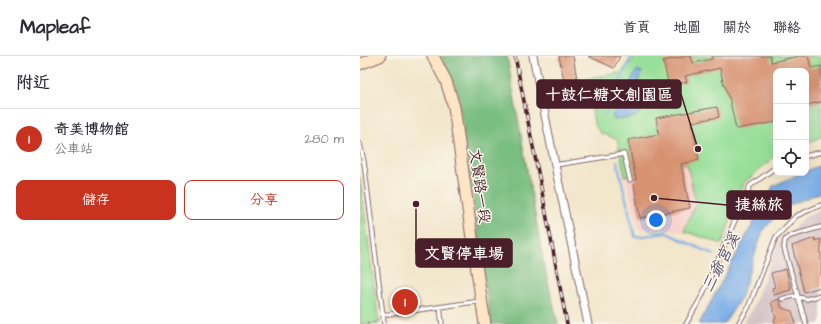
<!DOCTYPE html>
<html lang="zh-TW">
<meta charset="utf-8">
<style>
body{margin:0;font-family:"Architects Daughter","LXGW WenKai TC",sans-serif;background:#f2f2f3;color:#2b2b33}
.controls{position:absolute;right:12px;top:12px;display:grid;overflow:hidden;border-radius:8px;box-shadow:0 4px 16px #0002}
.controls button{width:36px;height:36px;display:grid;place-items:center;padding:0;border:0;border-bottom:1px solid #e1e1e2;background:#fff;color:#2b2b33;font:20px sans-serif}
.you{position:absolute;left:296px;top:164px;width:14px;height:14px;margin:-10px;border:3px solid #fff;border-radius:50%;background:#1a73e8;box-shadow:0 0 0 6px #1a73e833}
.badge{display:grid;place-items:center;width:26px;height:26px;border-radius:50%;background:#c8321e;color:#fff;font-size:13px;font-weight:700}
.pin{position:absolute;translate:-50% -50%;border:2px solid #fff;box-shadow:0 1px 4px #0006}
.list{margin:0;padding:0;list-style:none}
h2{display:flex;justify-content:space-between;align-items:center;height:52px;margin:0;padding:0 16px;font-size:17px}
h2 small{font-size:13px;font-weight:400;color:#7c7c81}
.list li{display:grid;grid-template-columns:26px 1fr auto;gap:12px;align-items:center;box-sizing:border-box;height:60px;padding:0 16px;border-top:1px solid #e1e1e2}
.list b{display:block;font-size:15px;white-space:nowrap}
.list p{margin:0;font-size:13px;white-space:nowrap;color:#7c7c81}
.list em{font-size:13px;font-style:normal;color:#7c7c81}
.actions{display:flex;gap:8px;padding:12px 16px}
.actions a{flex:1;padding:9px 0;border:1px solid #c8321e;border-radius:8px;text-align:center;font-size:14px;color:#c8321e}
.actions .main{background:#c8321e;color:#fff}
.icon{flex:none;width:22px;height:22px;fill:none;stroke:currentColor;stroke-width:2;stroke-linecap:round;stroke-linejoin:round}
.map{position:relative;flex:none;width:461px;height:268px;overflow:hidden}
header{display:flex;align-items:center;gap:24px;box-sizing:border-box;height:56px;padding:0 20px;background:#fff;border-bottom:1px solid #e1e1e2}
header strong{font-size:19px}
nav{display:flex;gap:22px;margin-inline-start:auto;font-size:14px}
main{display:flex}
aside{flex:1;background:#fff}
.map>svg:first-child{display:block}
.built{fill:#f7d0cc}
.industrial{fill:#d2bec3}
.green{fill:#98df99;stroke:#717f62}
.forest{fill:#7abe81;stroke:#626e56}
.water{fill:#7aade7;stroke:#626689}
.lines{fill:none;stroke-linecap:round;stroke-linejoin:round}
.stream{stroke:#7aade7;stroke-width:2}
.building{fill:#d79271}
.lane-casing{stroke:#856563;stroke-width:5.5}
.street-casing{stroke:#856563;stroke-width:9}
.secondary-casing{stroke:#856563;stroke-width:13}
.path{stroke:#856563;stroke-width:1;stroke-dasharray:3 3;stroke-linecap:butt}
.lane{stroke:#fff;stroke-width:3.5}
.street{stroke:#fff;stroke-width:7}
.secondary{stroke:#fde5c5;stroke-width:11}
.rail-casing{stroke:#4a1f2b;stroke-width:3.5}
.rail{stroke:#fbf7ec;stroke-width:2;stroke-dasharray:6;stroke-linecap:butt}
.labels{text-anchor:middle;stroke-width:3;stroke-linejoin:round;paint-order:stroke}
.street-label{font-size:15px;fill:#4a1f2b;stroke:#fbf7ec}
.water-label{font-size:16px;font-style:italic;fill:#5b516d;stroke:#fbf7ec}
.leader{fill:none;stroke:#4a1f2b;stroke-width:1.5}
.callout-dot{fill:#4a1f2b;stroke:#fbf7ec;stroke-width:1.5}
.callout{fill:#4a1f2b;stroke:#4a1f2b;stroke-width:1.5}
.callout-label{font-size:16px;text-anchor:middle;font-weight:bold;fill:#fff}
</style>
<header>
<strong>Mapleaf</strong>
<nav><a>首頁</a><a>地圖</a><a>關於</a><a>聯絡</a></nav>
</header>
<main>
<aside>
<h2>附近<small></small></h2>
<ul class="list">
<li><span class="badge">1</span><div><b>奇美博物館</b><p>公車站</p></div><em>280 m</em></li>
</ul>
<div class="actions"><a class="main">儲存</a><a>分享</a></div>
</aside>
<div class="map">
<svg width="461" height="268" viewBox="0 0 461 268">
<rect width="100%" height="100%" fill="#fbf7ec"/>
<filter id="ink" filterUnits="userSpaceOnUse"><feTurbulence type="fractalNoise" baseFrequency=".025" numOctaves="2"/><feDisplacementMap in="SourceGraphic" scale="8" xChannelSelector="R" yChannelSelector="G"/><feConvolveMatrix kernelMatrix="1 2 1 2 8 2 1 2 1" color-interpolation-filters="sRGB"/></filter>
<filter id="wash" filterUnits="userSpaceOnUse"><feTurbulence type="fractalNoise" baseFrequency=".012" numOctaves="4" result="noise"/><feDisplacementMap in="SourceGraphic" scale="16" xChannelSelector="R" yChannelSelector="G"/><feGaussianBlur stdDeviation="0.9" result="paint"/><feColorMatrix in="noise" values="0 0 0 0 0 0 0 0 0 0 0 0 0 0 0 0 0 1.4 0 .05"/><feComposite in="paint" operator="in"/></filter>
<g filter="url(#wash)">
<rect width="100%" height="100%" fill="#f2e6cb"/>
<!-- built -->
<path class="built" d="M327,108L336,147L324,175L301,173H279L265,120Z"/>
<!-- industrial -->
<path class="industrial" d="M461,154V268H383L392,253L419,185L445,161Z"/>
<!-- green -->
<path class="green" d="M272,0H461V81L446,87V15H416V99L384,127L362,188L324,175L336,147L327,108L265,120L257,83L240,77L234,67L227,22L260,17L273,4Z
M0,121L19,268H0Z"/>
<!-- forest -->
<path class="forest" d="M81,0H147L184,209L198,268H131L98,37Z"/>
<!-- water -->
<path class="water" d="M277,14L282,16L277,27L282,33L277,40L274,41L267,32Z
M276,44L286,51L275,61L254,64L252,59L261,47Z
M461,109V136L425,151L403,174L380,243L364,268H339L413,130L441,117H446V115Z"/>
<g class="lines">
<!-- stream -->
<path class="stream" d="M245,59L270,3V0
M257,105L275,181L307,177L354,199
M366,204L373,206"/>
</g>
<g id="blocks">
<!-- building -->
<path class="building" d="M199,0H213L217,23L204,25Z
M228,0H260L254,12Z
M328,0H331L333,7L352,3V0H410L411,6L439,0H448L451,12L461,10V46L446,49V15H416V66L376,73L369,41H368L365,30H364L360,12L325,20L327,26L309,30L303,5Z
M357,51L359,61L332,66L339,104L321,108L330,152L280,162L273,124H276L268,84L299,78L296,62Z
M455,182V185L461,183V231L444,236L432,190Z
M426,213L431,234L414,239L412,232L415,231L411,217Z
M419,243L422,252L432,255L436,268H416L414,264L416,262L411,246Z"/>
</g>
</g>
<g filter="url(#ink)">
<use href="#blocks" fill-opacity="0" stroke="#856563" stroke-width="1"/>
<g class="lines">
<!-- lane casing -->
<g class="lane-casing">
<path id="lane" d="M0,88L4,106L24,268
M446,100L461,96
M195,109L264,98L270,124
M422,243L433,240L447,243L461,239
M80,251L82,268
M23,259L121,245
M326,268L342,240L390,130L416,111
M378,268L388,252L416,181L436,160L461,149
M446,268L424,192L425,184L430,180L461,171"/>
</g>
<!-- street casing -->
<g class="street-casing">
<path id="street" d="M173,0L195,109L228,268"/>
</g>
<!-- secondary casing -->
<g class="secondary-casing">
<path id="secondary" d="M73,0L86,25L94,51L111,175L125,268
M0,8L20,0"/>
</g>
<!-- path -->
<path class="path" d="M6,268L14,266L18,263"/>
<!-- lane -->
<use href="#lane" class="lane"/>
<!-- street -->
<use href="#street" class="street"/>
<!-- secondary -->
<use href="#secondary" class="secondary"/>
<!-- rail casing -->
<g class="rail-casing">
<path id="rail" d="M155,0L182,136L207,268"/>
</g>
<!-- rail -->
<use href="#rail" class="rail"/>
</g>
</g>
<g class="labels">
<!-- street labels -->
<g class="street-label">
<text transform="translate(120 130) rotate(82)" y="5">文賢路一段</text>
</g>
<!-- water labels -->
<g class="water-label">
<text transform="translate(360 206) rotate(-63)" y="6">三爺宮溪</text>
</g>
</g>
<!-- callouts -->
<path class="leader" d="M338 93L321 38M294 142L367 149M56 148L56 197"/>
<g class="callout-dot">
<circle cx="338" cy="93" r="4"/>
<circle cx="294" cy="142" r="4"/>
<circle cx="56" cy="148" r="4"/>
</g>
<g class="callout">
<rect x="177" y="24" width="144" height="28" rx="4"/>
<rect x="367" y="135" width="64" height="28" rx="4"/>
<rect x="56" y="183" width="96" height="28" rx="4"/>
</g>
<g class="callout-label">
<text x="249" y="44">十鼓仁糖文創園區</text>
<text x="399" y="154">捷絲旅</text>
<text x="104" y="203">文賢停車場</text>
</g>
</svg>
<div class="controls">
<button>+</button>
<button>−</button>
<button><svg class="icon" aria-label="locate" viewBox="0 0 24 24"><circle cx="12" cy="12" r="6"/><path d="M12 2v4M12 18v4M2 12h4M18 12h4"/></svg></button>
</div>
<div class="you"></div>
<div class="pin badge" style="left:45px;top:246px">1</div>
</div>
</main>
